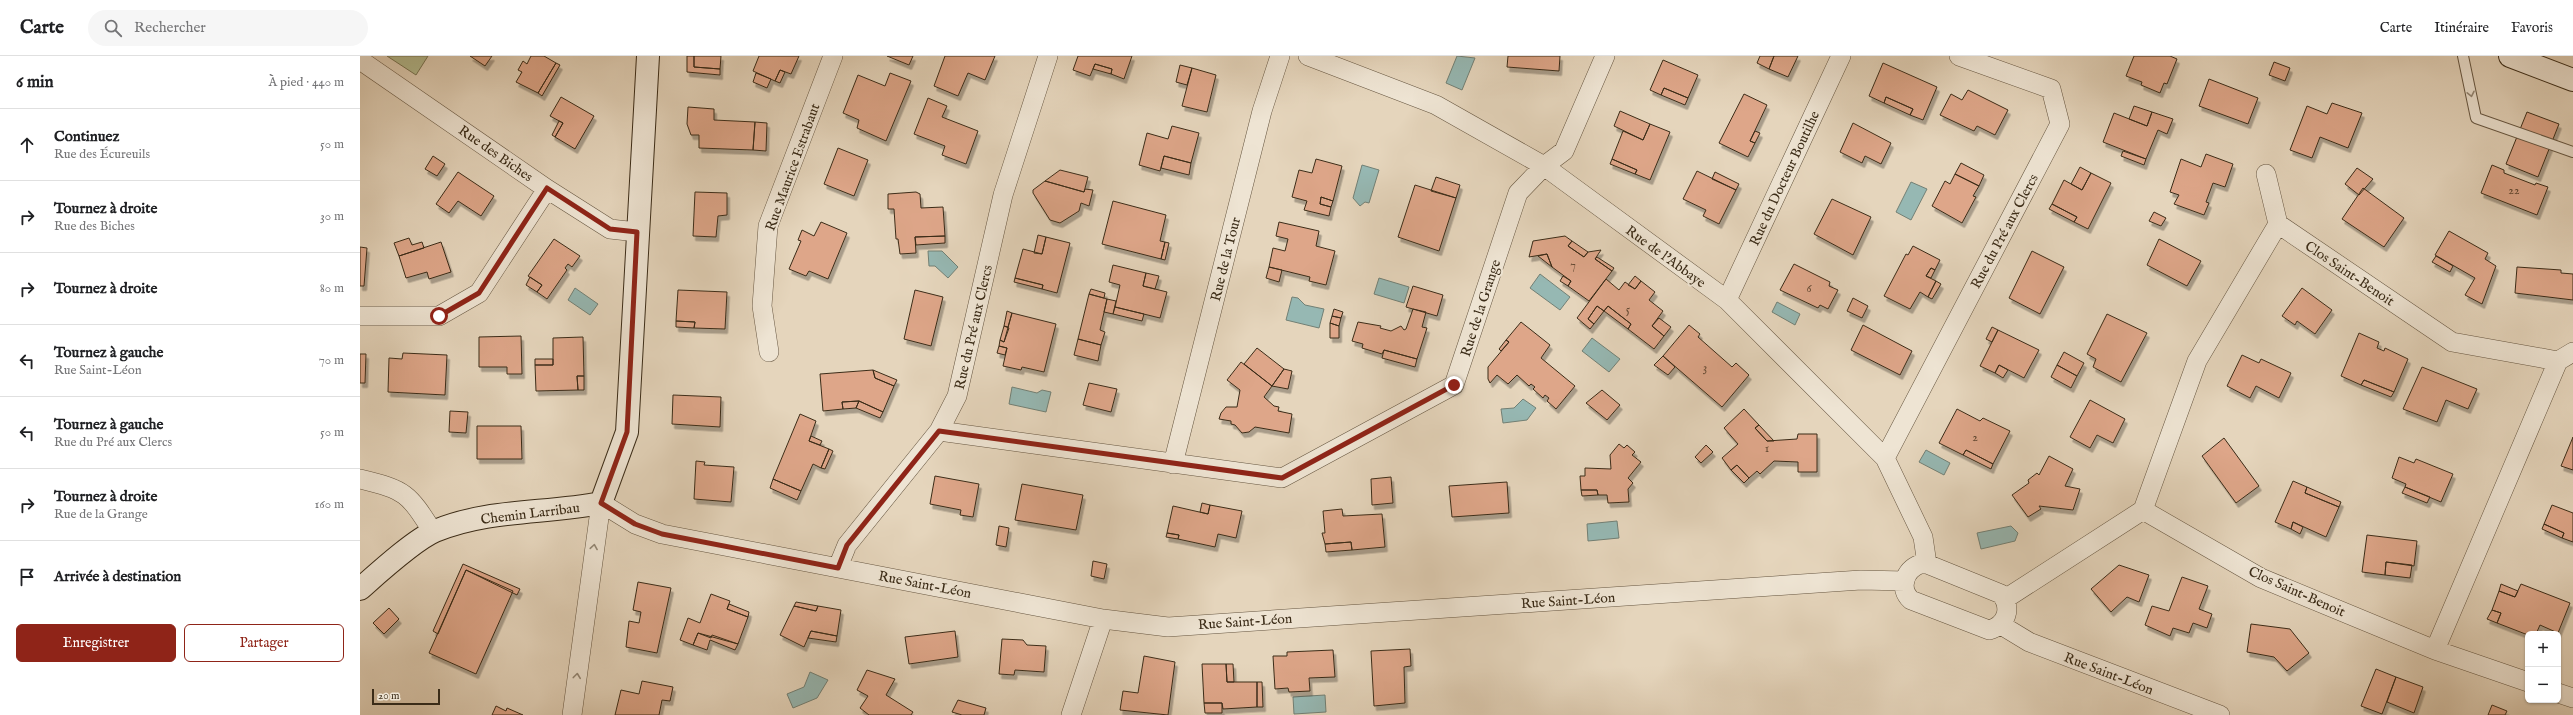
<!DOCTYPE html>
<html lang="fr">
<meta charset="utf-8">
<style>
body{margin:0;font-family:"IM FELL English",serif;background:#f6f6f6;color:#202124}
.controls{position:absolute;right:12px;bottom:12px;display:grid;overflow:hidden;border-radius:6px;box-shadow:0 1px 3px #0004}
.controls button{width:36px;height:36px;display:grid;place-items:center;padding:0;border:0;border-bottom:1px solid #e0e0e0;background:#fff;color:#202124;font:20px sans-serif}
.scale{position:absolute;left:12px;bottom:10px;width:68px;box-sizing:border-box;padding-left:4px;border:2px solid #3b2c18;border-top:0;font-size:11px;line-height:14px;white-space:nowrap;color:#3b2c18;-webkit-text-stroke:3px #eee4d3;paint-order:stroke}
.stop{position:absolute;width:12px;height:12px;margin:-9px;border:3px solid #8f2418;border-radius:50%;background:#fff}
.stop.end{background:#8f2418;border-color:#fff;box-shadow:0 1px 4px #0008}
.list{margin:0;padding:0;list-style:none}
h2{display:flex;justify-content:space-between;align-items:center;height:52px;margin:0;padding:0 16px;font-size:17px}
h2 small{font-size:13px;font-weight:400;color:#757577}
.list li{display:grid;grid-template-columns:26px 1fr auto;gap:12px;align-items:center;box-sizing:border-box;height:72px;padding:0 16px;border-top:1px solid #e0e0e0}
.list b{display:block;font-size:15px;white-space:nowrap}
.list p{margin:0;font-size:13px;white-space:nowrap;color:#757577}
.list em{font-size:13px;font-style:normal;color:#757577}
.actions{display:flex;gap:8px;padding:12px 16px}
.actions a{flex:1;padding:9px 0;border:1px solid #8f2418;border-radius:6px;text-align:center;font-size:14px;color:#8f2418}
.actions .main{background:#8f2418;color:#fff}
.icon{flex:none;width:22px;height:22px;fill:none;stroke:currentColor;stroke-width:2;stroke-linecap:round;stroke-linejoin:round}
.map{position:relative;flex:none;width:2213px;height:659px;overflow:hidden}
header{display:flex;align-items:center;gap:24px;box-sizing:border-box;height:56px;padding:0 20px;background:#fff;border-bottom:1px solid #e0e0e0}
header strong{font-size:19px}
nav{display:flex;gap:22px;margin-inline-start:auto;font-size:14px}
.search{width:280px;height:36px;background:#f6f6f6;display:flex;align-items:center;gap:10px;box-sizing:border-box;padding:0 14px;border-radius:22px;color:#757577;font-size:15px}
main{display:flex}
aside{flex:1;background:#fff}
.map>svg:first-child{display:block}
.green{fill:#b4bd91;stroke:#787454}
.water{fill:#96b8b3;stroke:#728075}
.building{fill:#dea689;stroke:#3b2c18;filter:url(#shadow)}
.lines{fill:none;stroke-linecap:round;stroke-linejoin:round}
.lane-casing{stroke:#665641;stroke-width:12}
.street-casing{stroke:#665641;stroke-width:20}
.secondary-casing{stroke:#3b2c18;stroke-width:24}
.lane{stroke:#eee4d3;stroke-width:10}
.street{stroke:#eee4d3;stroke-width:19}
.secondary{stroke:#eee4d3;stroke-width:22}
.oneway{stroke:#948876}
.route{stroke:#8f2418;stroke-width:5}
.labels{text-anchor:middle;stroke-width:4;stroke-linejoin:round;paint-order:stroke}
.number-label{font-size:12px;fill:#644a34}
.street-label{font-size:14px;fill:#3b2c18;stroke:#eee4d3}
</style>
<header>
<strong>Carte</strong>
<div class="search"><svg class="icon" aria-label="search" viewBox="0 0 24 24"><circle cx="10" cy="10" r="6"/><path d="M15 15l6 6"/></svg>Rechercher</div>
<nav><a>Carte</a><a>Itinéraire</a><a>Favoris</a></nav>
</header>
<main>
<aside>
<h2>6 min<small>À pied · 440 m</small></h2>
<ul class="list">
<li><svg class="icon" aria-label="ahead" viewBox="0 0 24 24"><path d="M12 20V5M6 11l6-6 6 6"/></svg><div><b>Continuez</b><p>Rue des Écureuils</p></div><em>50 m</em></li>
<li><svg class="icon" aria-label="right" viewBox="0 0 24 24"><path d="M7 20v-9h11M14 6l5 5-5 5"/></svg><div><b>Tournez à droite</b><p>Rue des Biches</p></div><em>30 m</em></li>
<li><svg class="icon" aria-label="right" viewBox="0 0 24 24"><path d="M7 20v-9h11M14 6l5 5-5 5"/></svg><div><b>Tournez à droite</b></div><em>80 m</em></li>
<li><svg class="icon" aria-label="left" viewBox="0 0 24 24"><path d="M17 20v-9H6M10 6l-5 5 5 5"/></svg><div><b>Tournez à gauche</b><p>Rue Saint-Léon</p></div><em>70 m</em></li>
<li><svg class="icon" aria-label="left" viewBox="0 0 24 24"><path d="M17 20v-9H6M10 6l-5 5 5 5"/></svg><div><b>Tournez à gauche</b><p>Rue du Pré aux Clercs</p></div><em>50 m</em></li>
<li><svg class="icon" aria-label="right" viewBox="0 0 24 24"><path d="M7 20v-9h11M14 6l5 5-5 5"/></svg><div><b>Tournez à droite</b><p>Rue de la Grange</p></div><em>160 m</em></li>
<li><svg class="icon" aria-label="arrive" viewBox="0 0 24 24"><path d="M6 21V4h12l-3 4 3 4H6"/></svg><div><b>Arrivée à destination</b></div></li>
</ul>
<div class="actions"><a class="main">Enregistrer</a><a>Partager</a></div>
</aside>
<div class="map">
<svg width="2213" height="659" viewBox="0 0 2213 659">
<defs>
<filter id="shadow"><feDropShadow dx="2.5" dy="4.5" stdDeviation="0" flood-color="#0004"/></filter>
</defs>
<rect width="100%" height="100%" fill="#e5d5bc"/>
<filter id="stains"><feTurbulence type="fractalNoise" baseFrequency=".005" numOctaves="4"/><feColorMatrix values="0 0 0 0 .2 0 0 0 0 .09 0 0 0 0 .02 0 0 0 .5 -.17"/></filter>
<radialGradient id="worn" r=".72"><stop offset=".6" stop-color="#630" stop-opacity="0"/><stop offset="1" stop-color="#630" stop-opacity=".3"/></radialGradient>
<!-- green -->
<path class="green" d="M27,0H68L56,19Z"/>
<!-- water -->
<path class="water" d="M1097,0L1115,2L1102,34L1086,27Z
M1002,109L1019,114L1009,147L1005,146L1000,150L993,142Z
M1551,126L1567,133L1551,164L1536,156Z
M568,195H582L598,211L588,222L575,210H569Z
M1180,218L1210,241L1200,254L1170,232Z
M1019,222L1049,231L1044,247L1014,238Z
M215,232L238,248L230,259L208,244Z
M932,241L938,242L945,249L964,253L959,272L926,264Z
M1417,246L1440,258L1435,269L1412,256Z
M1232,282L1260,303L1249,316L1222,295Z
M652,331L677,337L682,334L691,336L686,356L649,348Z
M1163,343L1176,352L1167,364L1143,367L1141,353L1154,352Z
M1566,394L1590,407L1584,419L1559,406Z
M1257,465L1259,482L1228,485L1227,468Z
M1651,470L1658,477L1655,485L1621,493L1617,477Z
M450,616L468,624L457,642L433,652L427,638L444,631Z
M965,639L966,656L934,658L933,641Z"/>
<!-- building -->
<path class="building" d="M110,0H132L125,10Z
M171,0H184L196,7L178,37L156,26L162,16L158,14L163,5L167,8Z
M327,0H334V11L360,13V19L327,16Z
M334,0H361L360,13L334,11Z
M399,0H439L431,18L420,14L415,25L393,15Z
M527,0H553L549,9Z
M585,0H635L625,24L608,17L598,40L574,30Z
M718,0H772L764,23L751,18L752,13L735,8L730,20L713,14Z
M1148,0H1200L1199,15L1147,11Z
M1400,0H1414L1409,13L1397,7Z
M1414,0H1438L1428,21L1409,13Z
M1774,0H1810L1817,3L1807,28L1804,27L1800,37L1781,29L1782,26L1766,20Z
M1303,4L1338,19L1328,42L1304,32L1301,39L1290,34Z
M1914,6L1930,12L1925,25L1909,19Z
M196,7L200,9L182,40L178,37Z
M1523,7L1577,31L1563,64L1550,59L1553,53L1526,41L1524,47L1509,40Z
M735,8L752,13L751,18L733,13Z
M820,9L832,12L827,29L816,26Z
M832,12L856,19L847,56L822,50Z
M420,14L425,16L420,27L415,25Z
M396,17L411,23L407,32L393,26Z
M530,17L551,25L526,85L497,72L499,64L483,57L498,19L525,30Z
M1849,23L1898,42L1888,68L1839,50Z
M1304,32L1328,42L1325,49L1301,39Z
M1608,34L1648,54L1635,79L1617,70L1614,75L1580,59L1591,38L1602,44Z
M1384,38L1407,49L1390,85L1395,87L1388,101L1359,87Z
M201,41L234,60L215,93L195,81L203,67L190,60Z
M1526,41L1553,53L1550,59L1524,47Z
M568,42L587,50L582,61L618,75L606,108L582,99L585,90L554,78Z
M1972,47L2002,57L1988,92L1960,81L1952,102L1930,94L1947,50L1967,58Z
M1774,50L1792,56L1787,70L1769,63Z
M328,51L354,53V64L395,66L393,94L339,92V79H331L327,68Z
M1260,55L1290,68L1283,84L1254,70Z
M1792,56L1813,63L1807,78L1798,74L1786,103L1743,86L1754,57L1787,70Z
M2167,56L2199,68L2178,121L2146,108Z
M199,65L203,67L195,81L192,79Z
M395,66L407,67L406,95L393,94Z
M1493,67L1531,87L1521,108L1505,100L1502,107L1480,96Z
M1290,68L1310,76L1290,124L1275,118L1277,114L1252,103L1263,75L1283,84Z
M812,70L839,77L831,107L804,100L800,115L779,109L787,77L808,83Z
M1395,75L1400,77L1395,87L1390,85Z
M478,92L508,104L494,140L464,128Z
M1763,95L1786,103L1784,109L1761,100Z
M1846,98L1873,108L1865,131L1853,127L1846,146L1849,147L1844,159L1814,148L1819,139L1810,136L1821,103L1841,111Z
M73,100L85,108L77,120L65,113Z
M804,100L831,107L829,119L801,112Z
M956,103L982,110L973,145L961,141L960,148L971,151L969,160L944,154L947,145L932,141L939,114L952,117Z
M1252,103L1277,114L1275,118L1250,108Z
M1601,107L1624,119L1619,130L1595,118Z
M2132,109L2144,114V117L2175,129L2176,127L2188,131L2177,159L2121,137Z
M1720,111L1731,117L1722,134L1711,128Z
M1997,112L2013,123L1999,139L1985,128Z
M700,114L728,121L724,136L685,125Z
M1337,115L1376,134L1359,168L1343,160L1346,154L1323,143Z
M98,116L134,140L121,160L98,145L89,157L76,148Z
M1355,116L1379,128L1376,134L1352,123Z
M1731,117L1751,127L1728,173L1714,166L1717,161L1692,148L1704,124L1722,134Z
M1595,118L1619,130L1613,140L1616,141L1602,167L1572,150L1585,125L1590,128Z
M1076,121L1100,129L1096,142L1071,135Z
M685,125L724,136L725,133L733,134L729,150L721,147L719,155L700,167L690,164L673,137V134Z
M1055,129L1096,142L1079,195L1038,181Z
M2003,132L2044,162L2024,191L1982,163Z
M335,136L367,137V159L358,160L356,181L333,180Z
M556,136L560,138L561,152L583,151L585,180L555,181L556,197L540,198L538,183H536L534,153H528V138Z
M961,141L973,145L971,151L960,148Z
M1472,143L1511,161L1493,199L1454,178Z
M753,145L806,159L800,185L805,186L801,203L742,188Z
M1692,148L1717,161L1714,166L1689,153Z
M1794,156L1806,162L1801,170L1789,165Z
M461,166L487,177L468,223L449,215L446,220L429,213L441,185L438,184L442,174L454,180Z
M919,166L959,175L956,190L975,195L966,229L949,225L950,221L909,211L913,192L925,195L928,183L916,180Z
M2089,175L2128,197L2125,203L2136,210L2122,248L2105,239L2115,222L2075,199Z
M678,179L686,181L682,198L674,197Z
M585,180V187L556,189L555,181Z
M1205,180L1212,185L1208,190L1224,201L1228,196L1241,194L1235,203L1252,215L1229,245L1208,230L1211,225L1192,211L1187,198L1169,201L1173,185Z
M686,181L710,187L697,237L682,233L683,229L655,222L663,193L682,198Z
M49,182L52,189L62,186L64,192L39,200L34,187Z
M194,183L220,200L212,211L208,208L205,212L207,214L187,243L177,236L182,229L168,220Z
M1799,183L1841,205L1827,230L1787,209Z
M1212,185L1228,196L1224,201L1208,190Z
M81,186L91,216L69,223L67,216L46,222L39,200Z
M805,186L809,187L805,204L801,203Z
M1553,190L1580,204L1575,214L1571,212L1566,220L1576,225L1568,241L1560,236L1550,253L1524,240L1546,198L1548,199Z
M0,191L7,192L4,230H0Z
M1672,195L1704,211L1680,258L1649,242Z
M1187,198L1192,211L1178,200Z
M2076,200L2093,210L2090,216L2072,206Z
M1237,201L1254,212L1252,215L1235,203Z
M1434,208L1470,226L1469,230L1478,234L1468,253L1460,249L1458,252L1420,234Z
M753,209L786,217L783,230L807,236L800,262L755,251L760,229L749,226Z
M909,211L922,214L919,226L906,222Z
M2157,211L2201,214V217L2213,218V244L2155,237Z
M1571,212L1575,214L1571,222L1566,220Z
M786,217L799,220L795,233L783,230Z
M1203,220L1211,225L1208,230L1200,225Z
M1275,220L1281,225L1275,233L1268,229Z
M170,221L182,229L177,236L166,229Z
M655,222L683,229L682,233L654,226Z
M1246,223L1259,234L1265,226L1275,233L1281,225L1295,236L1289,244L1303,255L1292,270L1304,280L1294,293L1268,273L1271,268L1248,250L1244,255L1237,250L1228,263L1234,268L1230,273L1217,262Z
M1576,225L1581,228L1572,243L1568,241Z
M1053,230L1083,239L1077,260L1046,251Z
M1942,232L1972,254L1955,278L1937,265L1935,269L1922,260Z
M731,233L745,237L744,242L729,238Z
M318,234L367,236L365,273L334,272L335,266L316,265Z
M555,234L583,241L571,290L544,283Z
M729,238L747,243L740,274L745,276L741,289L718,283Z
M1493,242L1508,250L1502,262L1487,255Z
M747,243L756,245L753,258L744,256Z
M1237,250L1244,255L1234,268L1228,263Z
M1248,250L1271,268L1268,273L1244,255Z
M755,251L784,258L782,265L753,258Z
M974,253L983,256L981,262L972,260Z
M1053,253L1066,256L1062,271L1067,272L1057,303L1024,294L1022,298L1002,292L1003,288L992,285L998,266L1021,270L1020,272L1031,275L1041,270L1044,274L1046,273Z
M647,255L652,257L648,271L644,270Z
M652,257L696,268L684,316L662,311L661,314L643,310L647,292L639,290L640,284L644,286Z
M1747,258L1787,277L1761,326L1733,311L1736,303L1727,298Z
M972,260L981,262L979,270L970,267Z
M1299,262L1311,271L1304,280L1292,270Z
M316,265L335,266L334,272L316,271Z
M1161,266L1190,289L1181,302L1215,330L1196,353L1187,345L1189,342L1185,339L1183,342L1173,333L1175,331L1171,328L1169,330L1157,319L1148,328L1137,319L1130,327L1128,323V311L1149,286L1146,284Z
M970,267L979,270V282H970Z
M1329,269L1340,278L1338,281L1372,311L1376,307L1389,319L1362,351L1303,300Z
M1503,269L1552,295L1540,319L1491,294Z
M644,270L649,272L644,286L640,284Z
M1632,271L1638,274L1632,286L1626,283Z
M1638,274L1679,294L1664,322L1639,309L1635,317L1620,310Z
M1999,277L2019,286L2017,292L2024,295L2025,292L2048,303L2034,336L2004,324L2001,329L1981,320Z
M161,280L162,318H147V311H119V281Z
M223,281L224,320H217L218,334L176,335L175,309H193V282Z
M718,283L741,289L738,305L714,299Z
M1146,284L1149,286L1141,295L1139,293Z
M639,290L647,292L645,299L637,297Z
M897,292L924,313L912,330L884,308Z
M1024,294L1057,303L1055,311L1022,302Z
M1704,296L1724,307L1717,320L1697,309Z
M43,297L87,299L85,339L28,336L29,302L42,303Z
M0,298H6L5,327H0Z
M1882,299L1899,307L1901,303L1931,317L1919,342L1896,330L1890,342L1867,330Z
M1303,300L1315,311L1308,319L1294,309Z
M175,303H193V309H175Z
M881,306L912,330L904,341L914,350L919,351L918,355L932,358L929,377L895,371L889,376L882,377L875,369L871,368V365L859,363L861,357L866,351H877L880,334L867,324Z
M1639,309L1648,314L1643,322L1635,317Z
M1697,309L1717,320L1711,332L1691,321Z
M2062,311L2117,333L2108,353L2086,344L2077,366L2043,353Z
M924,313L932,315L928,333L912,330Z
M513,314L537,324L534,330L515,322Z
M513,314L515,322L534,330L523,356L499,345L482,346L483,353L463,355L460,318Z
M217,320H224V334H218Z
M2004,324L2034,336L2031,341L2001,329Z
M729,327L757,333L751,356L723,349Z
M1242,334L1260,349L1247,364L1226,347Z
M313,339L361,341L360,371L312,368Z
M1730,344L1765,363L1753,387L1737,379L1730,392L1710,381Z
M499,345L523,356L520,362L496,352Z
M499,345L496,352L483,353L482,346Z
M1384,353L1399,369L1395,372L1407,385L1437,383L1438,378H1457V416H1438V406L1414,405L1400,418L1397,415L1389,422L1377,409L1371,414L1362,402L1378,388L1364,372Z
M1597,353L1620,365L1623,362L1650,375L1633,408L1606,394L1603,399L1579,387Z
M90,355L108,356L106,377L89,376Z
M440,358L456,365L449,385L469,393L461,412L453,408L441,435L413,423Z
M1399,369L1414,385H1407L1395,372Z
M117,370H161L162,403H117Z
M451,380L462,385L460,389L449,385Z
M2213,381V414L2201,410Z
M1864,382L1899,430L1876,447L1842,400Z
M1259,388L1264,392L1267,389L1275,396L1272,399L1281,406L1268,422L1273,427L1268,433L1269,446L1248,447L1247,439H1238L1237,434H1221L1220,420H1225V412L1251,413L1250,399Z
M1346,389L1353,396L1341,407L1335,401Z
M469,393L473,395L465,413L461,412Z
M1606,394L1633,408L1631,413L1603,399Z
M1689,400L1713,413L1705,430L1720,433L1713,454L1679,450L1681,453L1668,461L1652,439L1669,427L1668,424L1677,417L1679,419Z
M2039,401L2054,407L2056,403L2093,418L2081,446L2045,431L2046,428L2032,422Z
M336,405L345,406L344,409L374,411L371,446L334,443Z
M1377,409L1389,422L1384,427L1371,414Z
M575,420L619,428L613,461L600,459L601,454L570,448Z
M1031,421L1033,447L1012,449L1011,423Z
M413,423L441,435L437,444L410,432Z
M1933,425L1947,431L1945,437L1979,451L1966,481L1933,466L1931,473L1915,466Z
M1147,426L1149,457L1092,461L1089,430Z
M662,428L723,439L716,474L655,464Z
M1947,431L1981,446L1979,451L1945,437Z
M2045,431L2070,441L2067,447L2042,437Z
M1221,434H1237L1238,439L1222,440Z
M842,447L850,449L848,458L840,456Z
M850,449L882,455L876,482L858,478L855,491L818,483L819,479L807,477L813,450L848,458Z
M2192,449L2213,457V486L2202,482L2204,477L2184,468Z
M982,453L983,460L1022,458L1025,491L992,494L991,486L965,488L962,477H965L963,455Z
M1933,466L1943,471L1940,478L1931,473Z
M2184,468L2204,477L2202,482L2182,473Z
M639,470L649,472L646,491L636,489Z
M807,477L819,479L818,483L806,481Z
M2007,479L2057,485L2054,510L2026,506L2025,519L2002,516Z
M991,486L992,494L966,496L965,488Z
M733,505L747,508L744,523L731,520Z
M2026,506L2052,509L2050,522L2025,519Z
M103,508L160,533L157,539L106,514L78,578L73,575Z
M1759,509L1789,519L1779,546L1767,541L1751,556L1731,533Z
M106,514L153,535L116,618L69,597Z
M1822,521L1848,530L1839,553L1852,558L1847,572L1833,567L1829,577L1813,572L1810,580L1785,569L1792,550L1809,555Z
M278,526L311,532L297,597L266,591L269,565L279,567L281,556L273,554Z
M2141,528L2158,535L2155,541L2139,535Z
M2161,528L2210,547L2198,577L2180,569L2176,578L2168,579L2137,567L2141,557L2132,554L2139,535L2155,541Z
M351,538L370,545L367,553L388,561L378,588L338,577L333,589L320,584L328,562L340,567Z
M436,546L458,550L456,555L434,550Z
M369,548L389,556L388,561L367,553Z
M434,550L456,555L458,550L481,554L477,580L451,575L444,591L420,579Z
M29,552L39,563L24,578L13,567Z
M2132,554L2141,557L2137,567L2127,563Z
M1891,568L1930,573L1949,597L1927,615L1914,601L1887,596Z
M451,575L477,580L476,586L448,582Z
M595,575L598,601L549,608L545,581Z
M338,577L351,582L352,579L378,588L375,594L350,584L347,594L333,589Z
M642,583L663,584L667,589L686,590L684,616L655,614L654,619L639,618Z
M1050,593L1051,610L1044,611L1045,647L1014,650L1011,595Z
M973,594L975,621L949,622L950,635L929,636L928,632L915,633L913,600H927V596Z
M784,600L815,606L808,659L760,654L763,635L778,637Z
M842,608H866L867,626H897V651L863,653L862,647H844Z
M866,608H873L874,626H867Z
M2016,613L2036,621L2022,658L2001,650Z
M507,614L535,623L526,639L553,656L551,659H509L500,652L508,640L497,634Z
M2036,621L2063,631L2054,657L2027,646Z
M282,625L313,631L310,645L302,644L299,659H255L261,634L279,638Z
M897,626H902L903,651H897Z
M598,644L626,652L624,659H602L592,656Z
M844,647H862V657H845Z
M2132,649L2147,655L2145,659H2128Z
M136,650L146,655L147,652L163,659H132Z"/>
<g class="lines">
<!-- lane casing -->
<g class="lane-casing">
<path id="lane" d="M2103,0L2116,62L2213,96"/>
</g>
<!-- street casing -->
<g class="street-casing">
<path id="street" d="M948,0L1076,49L1184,110L1367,244L1525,402L1563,481L1567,508
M0,4L187,133L250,173L277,176
M1906,118L1918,168
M1367,244L1481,0
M0,260H79L119,237L187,133
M409,296L402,250L408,170L473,0
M579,375L922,422L1094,329L1158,137L1184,110L1204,95L1245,0
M1525,402L1700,68L1691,33L1599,0
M813,408L902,55L920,0
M0,423C46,434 48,437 73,476
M1783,454L1901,522L2075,594L2168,626
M1560,508H1567L1641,538C1652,552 1647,569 1629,574L1551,544C1538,532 1545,514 1560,508Z
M478,511L487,489L579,375L597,340L643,139L688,0
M1645,543L1783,454L1837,305L1918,168L2092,286L2198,305L2213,296
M1641,569L1669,586L1860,659
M2075,594L2198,305
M2198,637L2213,642
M212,659L241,447L275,468L302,478L743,563L808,571L1501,524L1545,525
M711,659L743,563"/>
</g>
<!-- secondary casing -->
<g class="secondary-casing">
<path id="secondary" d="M2150,0L2213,24
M0,533C17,518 54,484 75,475C128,453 185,458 241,447L267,376L288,0"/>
</g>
<!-- lane -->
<use href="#lane" class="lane"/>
<!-- street -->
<use href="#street" class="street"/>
<!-- secondary -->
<use href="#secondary" class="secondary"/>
</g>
<!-- one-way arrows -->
<defs><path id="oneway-chevron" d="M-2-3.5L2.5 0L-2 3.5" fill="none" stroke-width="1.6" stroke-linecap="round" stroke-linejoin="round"/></defs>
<g class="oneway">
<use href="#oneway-chevron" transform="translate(2111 38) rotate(78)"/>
<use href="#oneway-chevron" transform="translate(234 491) rotate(-81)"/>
<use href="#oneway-chevron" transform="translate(217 620) rotate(-83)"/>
</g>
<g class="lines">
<!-- route -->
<path class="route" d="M79,260L119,237L187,132L250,173L277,176L267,376L241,447L275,468L302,478L478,512L487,489L579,375L922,422L1094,329"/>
</g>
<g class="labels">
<!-- number labels -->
<g class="number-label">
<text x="2154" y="138">22</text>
<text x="1213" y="213">7</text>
<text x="1449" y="236">6</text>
<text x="1268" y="257">5</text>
<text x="1345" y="315">3</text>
<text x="1615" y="385">2</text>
<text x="1407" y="396">1</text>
</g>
<!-- street labels -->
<g class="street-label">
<text transform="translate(136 97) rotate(35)" y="5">Rue des Biches</text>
<text transform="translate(432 111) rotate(-70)" y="5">Rue Maurice Estrabaut</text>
<text transform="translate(1424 122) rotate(-65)" y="5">Rue du Docteur Boutilhe</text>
<text transform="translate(1644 175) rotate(-62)" y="5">Rue du Pré aux Clercs</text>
<text transform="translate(1306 200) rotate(36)" y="5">Rue de l'Abbaye</text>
<text transform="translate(865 203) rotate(-76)" y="5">Rue de la Tour</text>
<text transform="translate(1990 217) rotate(34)" y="5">Clos Saint-Benoit</text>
<text transform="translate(1120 252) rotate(-72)" y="5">Rue de la Grange</text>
<text transform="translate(613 271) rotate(-77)" y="5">Rue du Pré aux Clercs</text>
<text transform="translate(170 457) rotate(-7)" y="5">Chemin Larribau</text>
<text transform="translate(565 528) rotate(11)" y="5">Rue Saint-Léon</text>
<text transform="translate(1937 535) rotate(24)" y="5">Clos Saint-Benoit</text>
<text transform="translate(1208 544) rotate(-4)" y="5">Rue Saint-Léon</text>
<text transform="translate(885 565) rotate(-4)" y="5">Rue Saint-Léon</text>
<text transform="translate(1749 617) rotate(21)" y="5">Rue Saint-Léon</text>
</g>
</g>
<rect width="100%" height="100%" filter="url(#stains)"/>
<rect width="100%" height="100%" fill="url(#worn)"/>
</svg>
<div class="controls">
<button>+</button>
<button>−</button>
</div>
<div class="scale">20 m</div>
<div class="stop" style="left:79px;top:260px"></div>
<div class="stop end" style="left:1094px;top:329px"></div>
</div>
</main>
